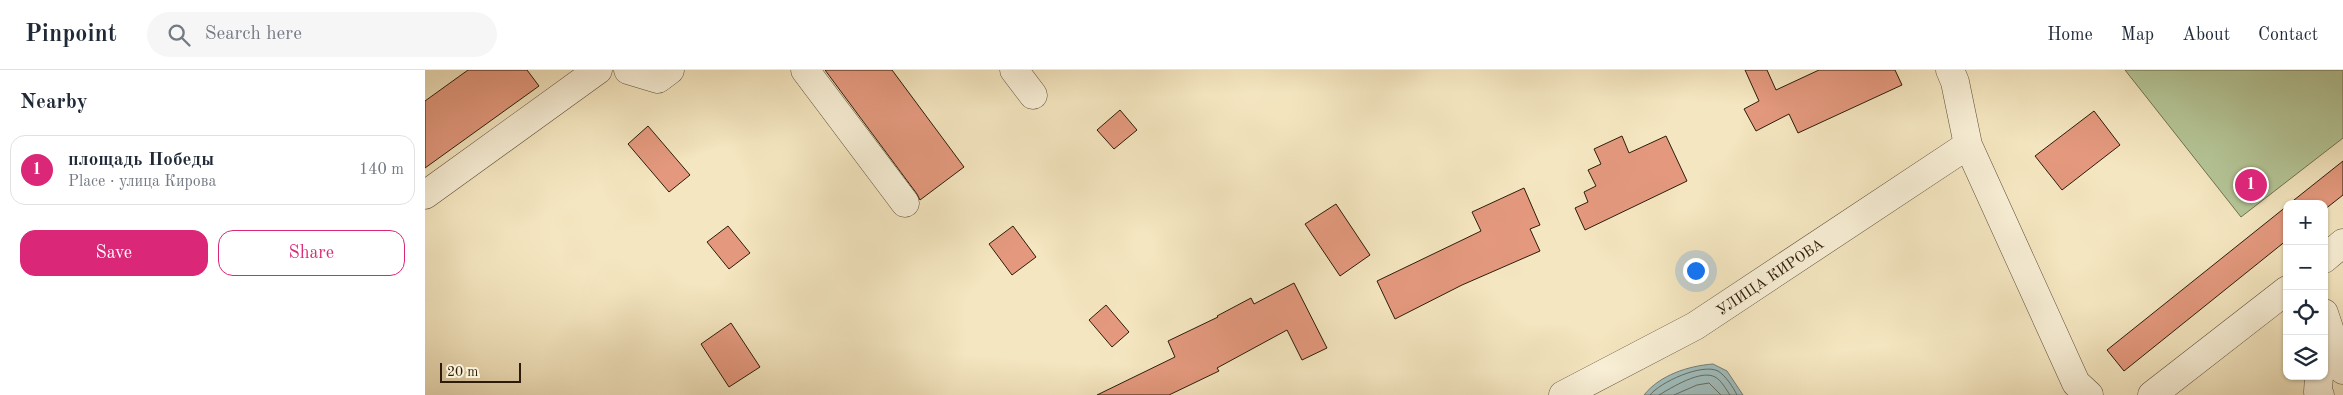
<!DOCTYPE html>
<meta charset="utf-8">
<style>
body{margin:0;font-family:"Old Standard TT",serif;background:#f6f6f7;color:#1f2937}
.controls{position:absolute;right:15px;bottom:15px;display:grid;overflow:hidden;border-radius:10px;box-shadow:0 1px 4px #0004}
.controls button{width:45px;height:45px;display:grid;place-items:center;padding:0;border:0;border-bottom:1px solid #e0e1e3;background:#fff;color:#1f2937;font:25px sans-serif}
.scale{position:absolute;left:15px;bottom:12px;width:81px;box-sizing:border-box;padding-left:5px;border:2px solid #2d1c09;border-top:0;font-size:14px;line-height:18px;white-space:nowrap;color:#2d1c09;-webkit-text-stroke:4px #f8efd6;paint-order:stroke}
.you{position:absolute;left:1270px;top:200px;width:18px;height:18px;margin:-12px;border:4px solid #fff;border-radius:50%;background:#1a73e8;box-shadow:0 0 0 8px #1a73e833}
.badge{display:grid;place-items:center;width:32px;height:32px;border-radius:50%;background:#db2777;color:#fff;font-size:16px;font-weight:700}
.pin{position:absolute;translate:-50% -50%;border:2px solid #fff;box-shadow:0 1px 5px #0006}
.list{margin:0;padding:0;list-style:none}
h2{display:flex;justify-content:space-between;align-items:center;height:65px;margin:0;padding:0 20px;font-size:21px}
h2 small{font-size:16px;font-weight:400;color:#747a83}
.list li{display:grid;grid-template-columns:32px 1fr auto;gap:15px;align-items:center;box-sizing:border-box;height:70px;margin:0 10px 10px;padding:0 10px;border:1px solid #e0e1e3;border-radius:15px}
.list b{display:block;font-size:19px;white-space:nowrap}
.list p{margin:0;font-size:16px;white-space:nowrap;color:#747a83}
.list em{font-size:16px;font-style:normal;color:#747a83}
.actions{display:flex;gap:10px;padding:15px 20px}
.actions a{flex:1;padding:11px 0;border:1px solid #db2777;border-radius:15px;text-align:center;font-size:18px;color:#db2777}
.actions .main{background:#db2777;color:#fff}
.icon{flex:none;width:28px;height:28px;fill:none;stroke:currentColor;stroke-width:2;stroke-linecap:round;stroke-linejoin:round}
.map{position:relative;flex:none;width:1918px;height:325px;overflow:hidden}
header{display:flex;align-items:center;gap:30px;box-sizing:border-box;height:70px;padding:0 25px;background:#fff;border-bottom:1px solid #e0e1e3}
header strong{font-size:24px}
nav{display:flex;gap:28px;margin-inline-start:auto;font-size:18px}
.search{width:350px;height:45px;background:#f6f6f7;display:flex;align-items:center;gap:12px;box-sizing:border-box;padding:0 18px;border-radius:28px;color:#747a83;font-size:19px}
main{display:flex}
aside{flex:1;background:#fff}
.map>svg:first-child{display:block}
.green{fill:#b5c697;stroke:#717150}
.water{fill:#a0bdbc;stroke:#727d74}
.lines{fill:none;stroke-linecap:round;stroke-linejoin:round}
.shore{stroke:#666c62;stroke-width:1}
.building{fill:#e4997e;stroke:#2d1c09}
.minor-casing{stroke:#5f4e37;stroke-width:29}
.minor{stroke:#f8efd6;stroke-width:28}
.labels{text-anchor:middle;stroke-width:5;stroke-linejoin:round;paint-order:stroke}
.street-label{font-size:15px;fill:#2d1c09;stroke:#f8efd6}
</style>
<header>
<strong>Pinpoint</strong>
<div class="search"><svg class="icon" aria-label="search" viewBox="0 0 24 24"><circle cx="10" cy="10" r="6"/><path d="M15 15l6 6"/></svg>Search here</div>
<nav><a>Home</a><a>Map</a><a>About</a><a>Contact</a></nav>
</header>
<main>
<aside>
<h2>Nearby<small></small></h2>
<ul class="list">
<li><span class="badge">1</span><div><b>площадь Победы</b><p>Place · улица Кирова</p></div><em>140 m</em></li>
</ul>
<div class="actions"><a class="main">Save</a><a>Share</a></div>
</aside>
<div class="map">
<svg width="1918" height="325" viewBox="0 0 1918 325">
<rect width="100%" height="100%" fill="#f4e6c0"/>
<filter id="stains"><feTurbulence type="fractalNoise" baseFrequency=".004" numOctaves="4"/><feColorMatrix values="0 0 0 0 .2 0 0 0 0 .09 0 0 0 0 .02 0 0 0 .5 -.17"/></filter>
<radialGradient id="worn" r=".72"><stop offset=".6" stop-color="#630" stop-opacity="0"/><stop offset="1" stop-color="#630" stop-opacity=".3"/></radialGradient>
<!-- green -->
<path class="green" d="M1700,0H1918V68L1816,147Z"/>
<!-- water -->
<path class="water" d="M1288,294L1302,301L1318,325H1219C1235,305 1263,296 1288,294Z"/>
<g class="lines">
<!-- shore -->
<path class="shore" d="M1225,325C1235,312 1277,293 1293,301C1301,306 1308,317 1312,325
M1234,325C1246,318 1276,299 1290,307C1296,310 1301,319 1305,325
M1249,325L1272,315L1284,313L1296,325"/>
</g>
<!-- building -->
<path class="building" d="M43,0H102L114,16L0,98V31Z
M400,0H467L539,97L495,130L492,124Z
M1320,0H1342L1351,20L1394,0H1470L1477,15L1373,63L1364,44L1331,61L1319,39L1334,31Z
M695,40L712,60L689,79L672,60Z
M1669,41L1695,75L1637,120L1610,86Z
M223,56L265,105L244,122L203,74Z
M1197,66L1204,83L1241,66L1262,111L1160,160L1150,138L1163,132L1159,122L1171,116L1163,100L1176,94L1169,79Z
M1918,91V125L1899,140V134H1864Z
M1099,118L1115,155L1105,159L1115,181L1037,215L970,249L952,211L1056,161L1047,142Z
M911,134L945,185L915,206L880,154Z
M1862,136V170L1699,301L1682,280Z
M303,156L325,183L304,199L282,172Z
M588,156L611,187L587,205L564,174Z
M869,213L902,278L877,290L862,260L792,298L794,301L744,325H672L750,287L743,271L793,247L792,246L826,228L829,234Z
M681,235L704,262L687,277L664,250Z
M306,253L335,297L304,317L276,274Z"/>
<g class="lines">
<!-- minor casing -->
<g class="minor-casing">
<path id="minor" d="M203,0L233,9L245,0
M380,0L480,133
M589,0L608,25
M1525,0L1530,12L1543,75L1651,313L1664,325
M0,125L173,0
M1899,189L1918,173
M1899,243L1918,300
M1894,306L1893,322L1895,325
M1138,325L1270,256L1543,75
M1727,325L1862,220"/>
</g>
<!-- minor -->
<use href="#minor" class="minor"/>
</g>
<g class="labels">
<!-- street labels -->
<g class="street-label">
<text transform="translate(1345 207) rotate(-34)" y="5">УЛИЦА КИРОВА</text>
</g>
</g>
<rect width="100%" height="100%" filter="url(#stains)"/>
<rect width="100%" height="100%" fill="url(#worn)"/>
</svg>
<div class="controls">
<button>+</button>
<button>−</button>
<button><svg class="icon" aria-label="locate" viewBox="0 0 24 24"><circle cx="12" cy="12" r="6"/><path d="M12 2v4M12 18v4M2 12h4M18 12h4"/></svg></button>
<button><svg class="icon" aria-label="layers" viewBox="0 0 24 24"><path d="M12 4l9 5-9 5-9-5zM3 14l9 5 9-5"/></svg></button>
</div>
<div class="scale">20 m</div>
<div class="you"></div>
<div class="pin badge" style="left:1826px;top:115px">1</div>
</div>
</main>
